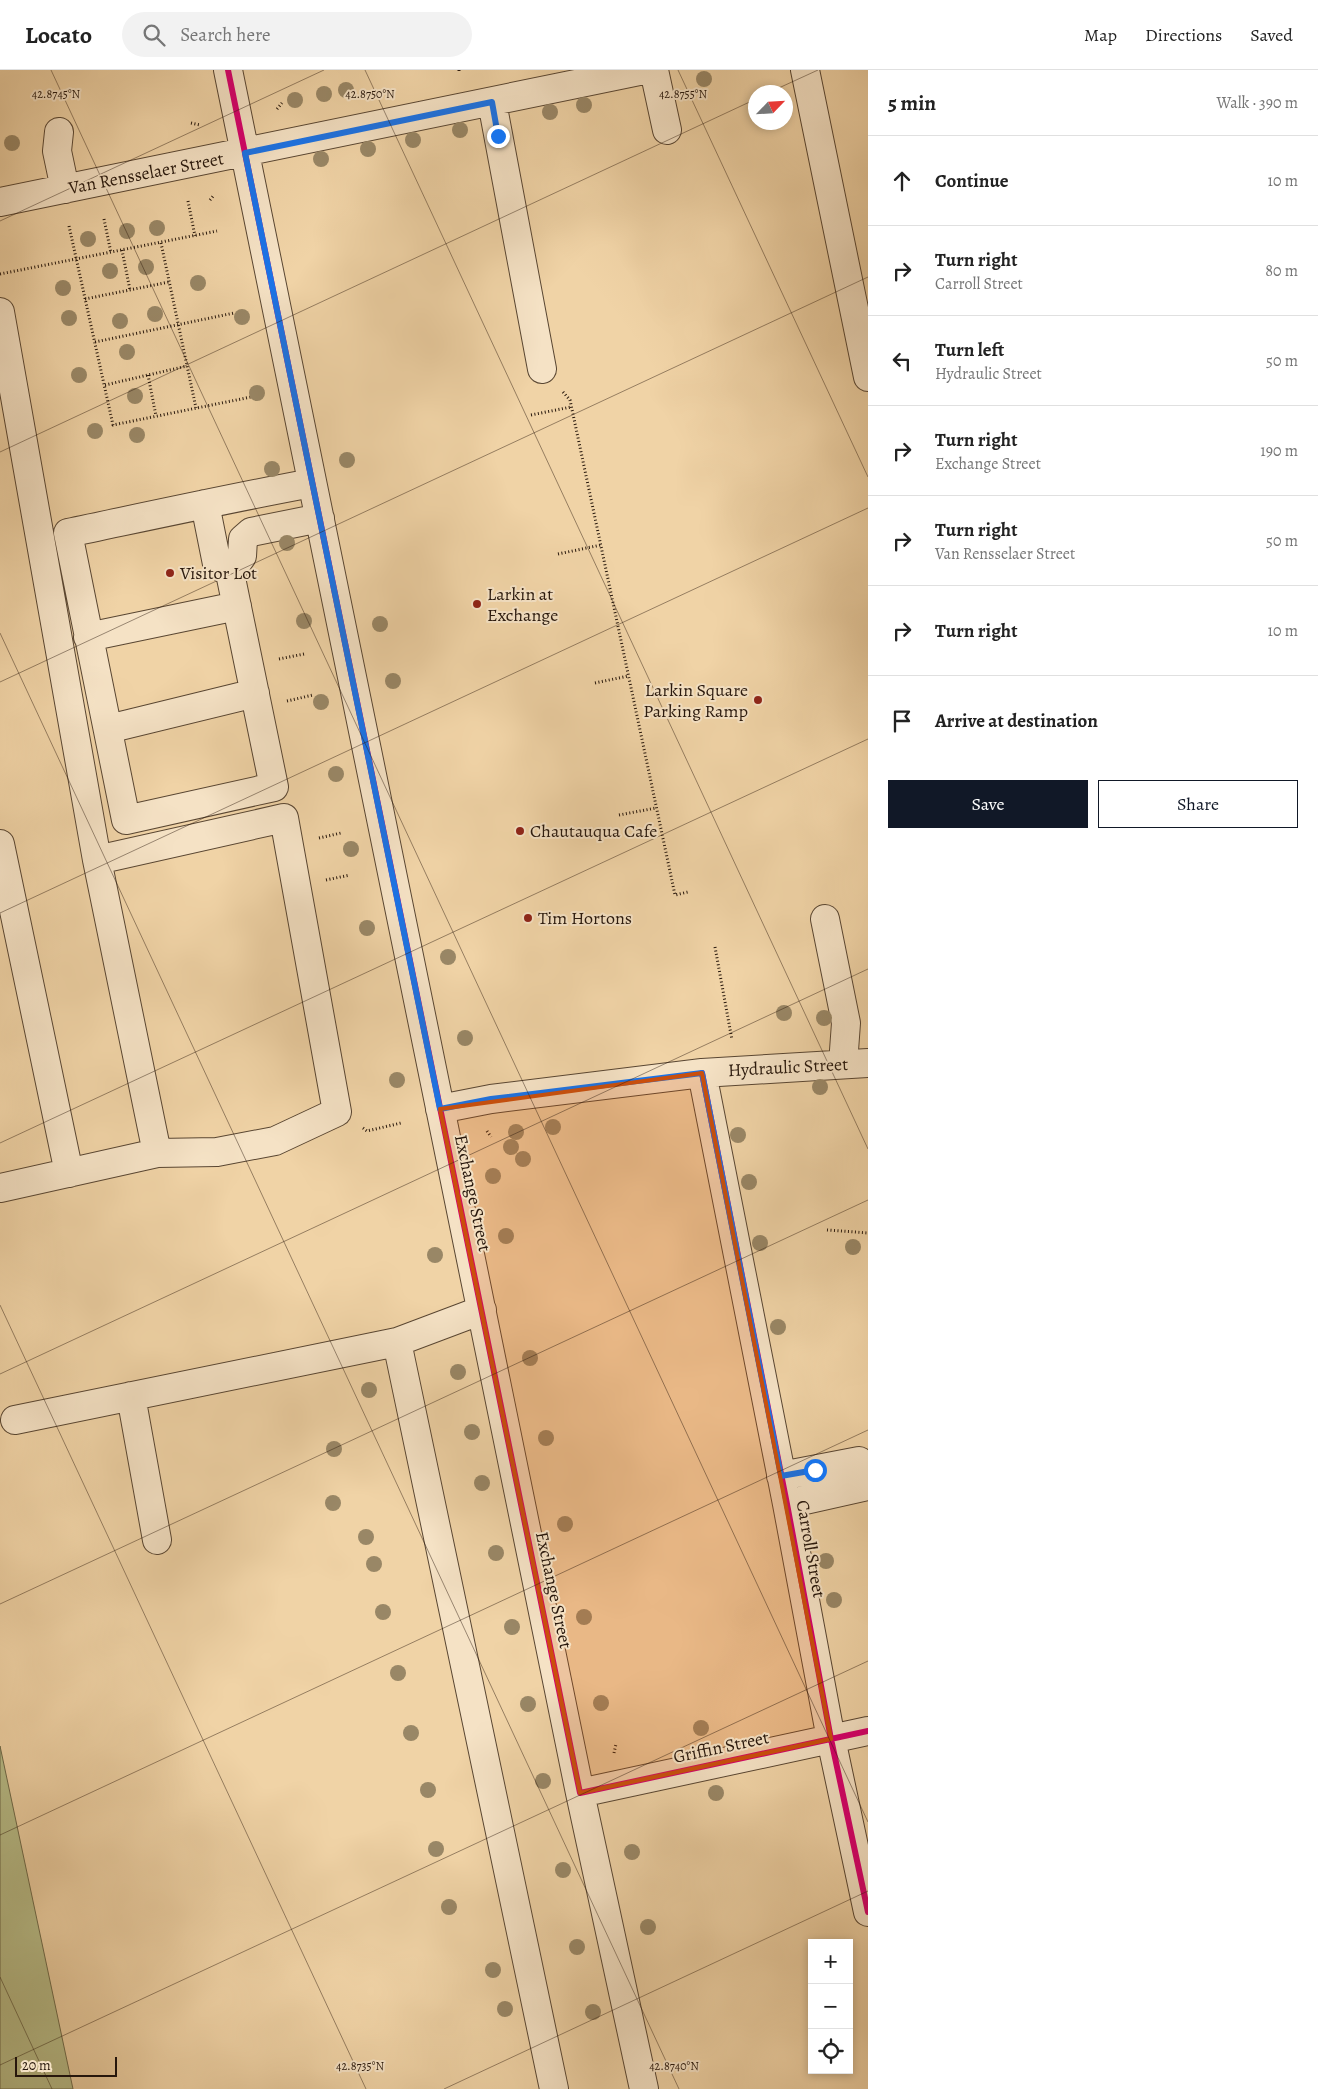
<!DOCTYPE html>
<meta charset="utf-8">
<style>
body{margin:0;font-family:Alegreya,serif;background:#f2f2f2;color:#222}
.controls{position:absolute;right:15px;bottom:15px;display:grid;overflow:hidden;border-radius:0px;box-shadow:0 2px 8px #0003}
.controls button{width:45px;height:45px;display:grid;place-items:center;padding:0;border:0;border-bottom:1px solid #e0e0e0;background:#fff;color:#222;font:25px sans-serif}
.compass{position:absolute;left:748px;top:15px;width:45px;height:45px;border-radius:50%;background:#fff;box-shadow:0 2px 8px #0003;rotate:65deg}
.scale{position:absolute;left:15px;bottom:12px;width:102px;box-sizing:border-box;padding-left:5px;border:2px solid #27170c;border-top:0;font-size:14px;line-height:18px;white-space:nowrap;color:#27170c;-webkit-text-stroke:4px #f5e2c5;paint-order:stroke}
.stop{position:absolute;width:15px;height:15px;margin:-11px;border:4px solid #1a73e8;border-radius:50%;background:#fff}
.stop.end{background:#1a73e8;border-color:#fff;box-shadow:0 1px 5px #0008}
.list{margin:0;padding:0;list-style:none}
h2{display:flex;justify-content:space-between;align-items:center;height:65px;margin:0;padding:0 20px;font-size:21px}
h2 small{font-size:16px;font-weight:400;color:#767676}
.list li{display:grid;grid-template-columns:32px 1fr auto;gap:15px;align-items:center;box-sizing:border-box;height:90px;padding:0 20px;border-top:1px solid #e0e0e0}
.list b{display:block;font-size:19px;white-space:nowrap}
.list p{margin:0;font-size:16px;white-space:nowrap;color:#767676}
.list em{font-size:16px;font-style:normal;color:#767676}
.actions{display:flex;gap:10px;padding:15px 20px}
.actions a{flex:1;padding:11px 0;border:1px solid #111827;border-radius:0px;text-align:center;font-size:18px;color:#111827}
.actions .main{background:#111827;color:#fff}
.icon{flex:none;width:28px;height:28px;fill:none;stroke:currentColor;stroke-width:2;stroke-linecap:round;stroke-linejoin:round}
.map{position:relative;flex:none;width:868px;height:2019px;overflow:hidden}
header{display:flex;align-items:center;gap:30px;box-sizing:border-box;height:70px;padding:0 25px;background:#fff;border-bottom:1px solid #e0e0e0}
header strong{font-size:24px}
nav{display:flex;gap:28px;margin-inline-start:auto;font-size:18px}
.search{width:350px;height:45px;background:#f2f2f2;display:flex;align-items:center;gap:12px;box-sizing:border-box;padding:0 18px;border-radius:28px;color:#767676;font-size:19px}
main{display:flex}
aside{flex:1;background:#fff}
.map>svg:first-child{display:block}
.green{fill:#b7bd89;stroke:#6f6a4a}
.lines{fill:none;stroke-linecap:round;stroke-linejoin:round}
.minor-casing{stroke:#594632;stroke-width:30}
.path{stroke:#27170c;stroke-width:3;stroke-dasharray:1 2.5;stroke-linecap:butt}
.minor{stroke:#f5e2c5;stroke-width:28}
.cycleway-casing{stroke:#f5e2c5;stroke-width:9}
.cycleway{stroke:#d6006c;stroke-width:6}
.tree{fill:#998766}
.route{stroke:#1a73e8;stroke-width:6}
.marked{fill:#cb4f0c;fill-opacity:0.2;stroke:#cb4f0c;stroke-width:4;stroke-linejoin:round}
.ticks{fill:none;stroke:#27170c;stroke-width:1;stroke-opacity:0.45}
.poi-dot{fill:#8f2418;stroke:#f5e2c5;stroke-width:2}
.labels{text-anchor:middle;stroke-width:4;stroke-linejoin:round;paint-order:stroke}
.street-label{font-size:18px;fill:#27170c;stroke:#f5e2c5}
.poi-label{font-size:18px;fill:#27170c;stroke:#f5e2c5;text-anchor:start}
.ticks-label{font-size:12px;text-anchor:middle;fill:#27170c;stroke:#f5e2c5;stroke-width:4;stroke-linejoin:round;paint-order:stroke}
</style>
<header>
<strong>Locato</strong>
<div class="search"><svg class="icon" aria-label="search" viewBox="0 0 24 24"><circle cx="10" cy="10" r="6"/><path d="M15 15l6 6"/></svg>Search here</div>
<nav><a>Map</a><a>Directions</a><a>Saved</a></nav>
</header>
<main>
<div class="map">
<svg width="868" height="2019" viewBox="0 0 868 2019">
<rect width="100%" height="100%" fill="#f0d3a6"/>
<filter id="stains"><feTurbulence type="fractalNoise" baseFrequency=".004" numOctaves="4"/><feColorMatrix values="0 0 0 0 .2 0 0 0 0 .09 0 0 0 0 .02 0 0 0 .5 -.17"/></filter>
<radialGradient id="worn" r=".72"><stop offset=".6" stop-color="#630" stop-opacity="0"/><stop offset="1" stop-color="#630" stop-opacity=".3"/></radialGradient>
<!-- green -->
<path class="green" d="M0,1676L73,2019H0Z"/>
<g class="lines">
<!-- minor casing -->
<g class="minor-casing">
<path id="minor" d="M228,0L580,1723L644,2019
M654,0L667,60
M805,0L868,307
M492,32L542,299
M59,62L57,81L65,119
M0,132L644,0
M0,242L97,790L157,1083L0,1118
M205,434L217,494L230,503L274,717L126,750L68,463C149,446 231,428 312,413
M230,503L242,486L243,469L251,462L320,448
M88,567L237,536
M108,659L255,623
M0,774L69,1103
M97,790L284,748L337,1042L275,1071L217,1082L157,1083
M825,849L846,953L843,994
M702,1003L787,1434L831,1669L868,1842
M440,1039L491,1029L702,1003L868,993
M482,1240L397,1272L554,2019
M131,1326L157,1470
M15,1350L397,1272
M781,1406L859,1391L868,1397
M787,1434L868,1416
M580,1723L868,1661"/>
</g>
<!-- path -->
<path class="path" d="M459,0V1
M277,39L282,33
M191,53L200,55
M210,130L214,125
M188,131L195,166
M104,149L111,183
M69,156L113,355L251,327
M161,173L196,338
M122,180L130,220
M0,204L217,161
M85,229L169,212
M95,272L234,243
M148,305L156,346
M105,315L187,296
M563,322L570,330L675,825L688,822
M531,345L571,337
M558,484L601,475
M279,589L304,584
M595,613L628,606
M287,631L313,625
M619,745L656,738
M319,768L341,763
M326,810L350,805
M715,877L732,970
M363,1058L367,1061L401,1053
M487,1061L491,1067
M827,1160L868,1163
M614,1683L616,1674"/>
<!-- minor -->
<use href="#minor" class="minor"/>
<!-- cycleway casing -->
<g class="cycleway-casing">
<path id="cycleway" d="M228,0L580,1723L868,1661
M702,1003L787,1434L831,1669L868,1842"/>
</g>
<!-- cycleway -->
<use href="#cycleway" class="cycleway"/>
</g>
<!-- trees -->
<g class="tree">
<circle cx="704" cy="9" r="8"/>
<circle cx="346" cy="20" r="8"/>
<circle cx="324" cy="24" r="8"/>
<circle cx="295" cy="30" r="8"/>
<circle cx="584" cy="35" r="8"/>
<circle cx="550" cy="42" r="8"/>
<circle cx="460" cy="60" r="8"/>
<circle cx="413" cy="70" r="8"/>
<circle cx="12" cy="73" r="8"/>
<circle cx="368" cy="79" r="8"/>
<circle cx="321" cy="89" r="8"/>
<circle cx="157" cy="158" r="8"/>
<circle cx="127" cy="161" r="8"/>
<circle cx="88" cy="169" r="8"/>
<circle cx="146" cy="197" r="8"/>
<circle cx="110" cy="201" r="8"/>
<circle cx="198" cy="213" r="8"/>
<circle cx="63" cy="218" r="8"/>
<circle cx="155" cy="244" r="8"/>
<circle cx="242" cy="247" r="8"/>
<circle cx="69" cy="248" r="8"/>
<circle cx="120" cy="251" r="8"/>
<circle cx="127" cy="282" r="8"/>
<circle cx="79" cy="305" r="8"/>
<circle cx="257" cy="323" r="8"/>
<circle cx="135" cy="326" r="8"/>
<circle cx="95" cy="361" r="8"/>
<circle cx="137" cy="365" r="8"/>
<circle cx="347" cy="390" r="8"/>
<circle cx="272" cy="399" r="8"/>
<circle cx="287" cy="473" r="8"/>
<circle cx="304" cy="551" r="8"/>
<circle cx="380" cy="554" r="8"/>
<circle cx="393" cy="611" r="8"/>
<circle cx="321" cy="632" r="8"/>
<circle cx="336" cy="704" r="8"/>
<circle cx="351" cy="779" r="8"/>
<circle cx="367" cy="858" r="8"/>
<circle cx="448" cy="887" r="8"/>
<circle cx="784" cy="943" r="8"/>
<circle cx="824" cy="948" r="8"/>
<circle cx="465" cy="968" r="8"/>
<circle cx="397" cy="1010" r="8"/>
<circle cx="820" cy="1017" r="8"/>
<circle cx="553" cy="1057" r="8"/>
<circle cx="516" cy="1062" r="8"/>
<circle cx="738" cy="1065" r="8"/>
<circle cx="511" cy="1077" r="8"/>
<circle cx="523" cy="1089" r="8"/>
<circle cx="493" cy="1106" r="8"/>
<circle cx="749" cy="1112" r="8"/>
<circle cx="506" cy="1166" r="8"/>
<circle cx="760" cy="1173" r="8"/>
<circle cx="853" cy="1177" r="8"/>
<circle cx="435" cy="1185" r="8"/>
<circle cx="778" cy="1257" r="8"/>
<circle cx="530" cy="1288" r="8"/>
<circle cx="458" cy="1302" r="8"/>
<circle cx="369" cy="1320" r="8"/>
<circle cx="472" cy="1362" r="8"/>
<circle cx="546" cy="1368" r="8"/>
<circle cx="334" cy="1379" r="8"/>
<circle cx="482" cy="1413" r="8"/>
<circle cx="333" cy="1433" r="8"/>
<circle cx="565" cy="1454" r="8"/>
<circle cx="366" cy="1467" r="8"/>
<circle cx="496" cy="1483" r="8"/>
<circle cx="826" cy="1491" r="8"/>
<circle cx="374" cy="1494" r="8"/>
<circle cx="834" cy="1530" r="8"/>
<circle cx="383" cy="1542" r="8"/>
<circle cx="584" cy="1547" r="8"/>
<circle cx="512" cy="1557" r="8"/>
<circle cx="398" cy="1603" r="8"/>
<circle cx="601" cy="1633" r="8"/>
<circle cx="528" cy="1634" r="8"/>
<circle cx="701" cy="1658" r="8"/>
<circle cx="411" cy="1663" r="8"/>
<circle cx="543" cy="1711" r="8"/>
<circle cx="428" cy="1720" r="8"/>
<circle cx="716" cy="1723" r="8"/>
<circle cx="436" cy="1779" r="8"/>
<circle cx="632" cy="1782" r="8"/>
<circle cx="563" cy="1800" r="8"/>
<circle cx="449" cy="1837" r="8"/>
<circle cx="648" cy="1857" r="8"/>
<circle cx="577" cy="1877" r="8"/>
<circle cx="493" cy="1900" r="8"/>
<circle cx="505" cy="1939" r="8"/>
<circle cx="593" cy="1942" r="8"/>
</g>
<g class="lines">
<!-- route -->
<path class="route" d="M498,66L492,32L245,83L440,1039L491,1029L702,1003L781,1406L815,1400"/>
</g>
<!-- marked area -->
<path class="marked" d="M702,1003L831,1669L580,1723L440,1039Z"/>
<!-- ticks -->
<path class="ticks" d="M51,0L868,1752M365,0L868,1079M678,0L868,407M770,22L818,0M0,151L324,0M0,382L756,29M0,563L679,2019M0,612L868,207M0,843L868,438M0,1073L868,669M0,1235L366,2019M0,1304L868,899M0,1534L868,1130M0,1765L868,1360M0,1907L52,2019M0,1995L868,1591M444,2019L868,1821"/>
<!-- markers -->
<g class="poi-dot">
<circle cx="170" cy="503" r="5"/>
<circle cx="477" cy="534" r="5"/>
<circle cx="758" cy="630" r="5"/>
<circle cx="520" cy="761" r="5"/>
<circle cx="528" cy="848" r="5"/>
</g>
<g class="labels">
<!-- street labels -->
<g class="street-label">
<text transform="translate(146 103) rotate(-11)" y="6">Van Rensselaer Street</text>
<text transform="translate(788 997) rotate(-3)" y="6">Hydraulic Street</text>
<text transform="translate(473 1123) rotate(78)" y="6">Exchange Street</text>
<text transform="translate(811 1479) rotate(80)" y="6">Carroll Street</text>
<text transform="translate(554 1520) rotate(78)" y="6">Exchange Street</text>
<text transform="translate(721 1677) rotate(-12)" y="6">Griffin Street</text>
</g>
<!-- poi labels -->
<g class="poi-label">
<text x="180" y="509">Visitor Lot</text>
<text x="487" y="530">Larkin at<tspan x="487" dy="21">Exchange</tspan></text>
<text x="748" y="626" text-anchor="end">Larkin Square<tspan x="748" dy="21">Parking Ramp</tspan></text>
<text x="530" y="767">Chautauqua Cafe</text>
<text x="538" y="854">Tim Hortons</text>
</g>
</g>
<g class="ticks-label">
<text x="56" y="28">42.8745°N</text>
<text x="370" y="28">42.8750°N</text>
<text x="683" y="28">42.8755°N</text>
<text x="360" y="2000">42.8735°N</text>
<text x="674" y="2000">42.8740°N</text>
</g>
<rect width="100%" height="100%" filter="url(#stains)"/>
<rect width="100%" height="100%" fill="url(#worn)"/>
</svg>
<div class="controls">
<button>+</button>
<button>−</button>
<button><svg class="icon" aria-label="locate" viewBox="0 0 24 24"><circle cx="12" cy="12" r="6"/><path d="M12 2v4M12 18v4M2 12h4M18 12h4"/></svg></button>
</div>
<svg class="compass" viewBox="-18 -18 36 36"><path d="M0-13l5 13h-10z" fill="#e53935"/><path d="M0 13l5-13h-10z" fill="#767676"/></svg>
<div class="scale">20 m</div>
<div class="stop" style="left:815px;top:1400px"></div>
<div class="stop end" style="left:498px;top:66px"></div>
</div>
<aside>
<h2>5 min<small>Walk · 390 m</small></h2>
<ul class="list">
<li><svg class="icon" aria-label="ahead" viewBox="0 0 24 24"><path d="M12 20V5M6 11l6-6 6 6"/></svg><div><b>Continue</b></div><em>10 m</em></li>
<li><svg class="icon" aria-label="right" viewBox="0 0 24 24"><path d="M7 20v-9h11M14 6l5 5-5 5"/></svg><div><b>Turn right</b><p>Carroll Street</p></div><em>80 m</em></li>
<li><svg class="icon" aria-label="left" viewBox="0 0 24 24"><path d="M17 20v-9H6M10 6l-5 5 5 5"/></svg><div><b>Turn left</b><p>Hydraulic Street</p></div><em>50 m</em></li>
<li><svg class="icon" aria-label="right" viewBox="0 0 24 24"><path d="M7 20v-9h11M14 6l5 5-5 5"/></svg><div><b>Turn right</b><p>Exchange Street</p></div><em>190 m</em></li>
<li><svg class="icon" aria-label="right" viewBox="0 0 24 24"><path d="M7 20v-9h11M14 6l5 5-5 5"/></svg><div><b>Turn right</b><p>Van Rensselaer Street</p></div><em>50 m</em></li>
<li><svg class="icon" aria-label="right" viewBox="0 0 24 24"><path d="M7 20v-9h11M14 6l5 5-5 5"/></svg><div><b>Turn right</b></div><em>10 m</em></li>
<li><svg class="icon" aria-label="arrive" viewBox="0 0 24 24"><path d="M6 21V4h12l-3 4 3 4H6"/></svg><div><b>Arrive at destination</b></div></li>
</ul>
<div class="actions"><a class="main">Save</a><a>Share</a></div>
</aside>
</main>
